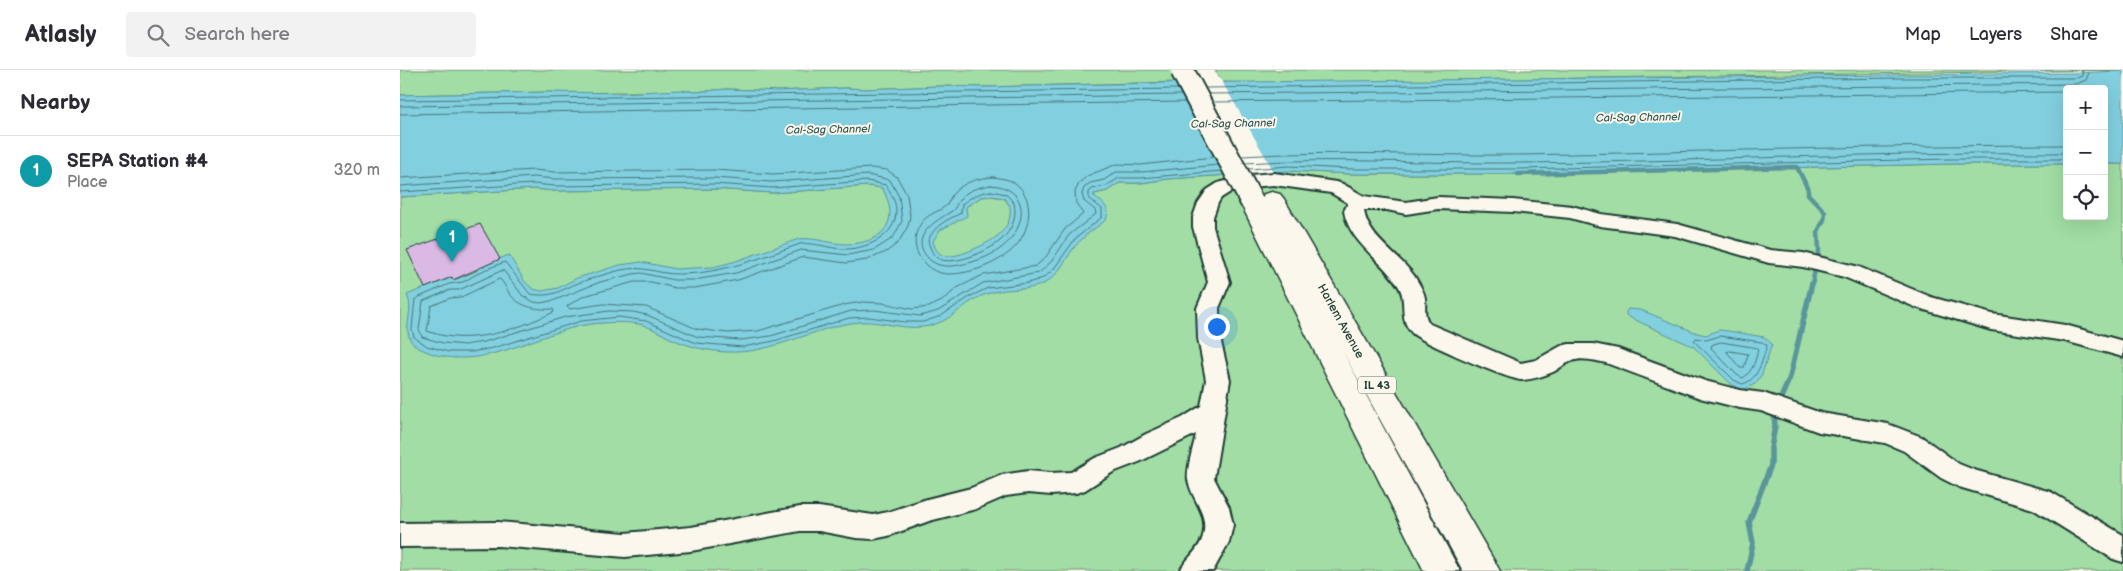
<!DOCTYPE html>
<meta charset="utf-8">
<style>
body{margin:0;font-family:"Balsamiq Sans",sans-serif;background:#f2f2f3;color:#2b2b33}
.controls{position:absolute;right:15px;top:15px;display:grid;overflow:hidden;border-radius:5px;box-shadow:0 5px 20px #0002}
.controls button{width:45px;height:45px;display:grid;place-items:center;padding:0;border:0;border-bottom:1px solid #e1e1e2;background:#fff;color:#2b2b33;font:25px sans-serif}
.you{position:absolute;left:816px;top:256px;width:18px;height:18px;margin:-12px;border:4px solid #fff;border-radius:50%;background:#1a73e8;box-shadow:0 0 0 8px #1a73e833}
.badge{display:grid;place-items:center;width:32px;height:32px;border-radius:50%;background:#1f3d34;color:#fff;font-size:16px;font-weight:700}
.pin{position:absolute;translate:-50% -41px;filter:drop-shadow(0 1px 2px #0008)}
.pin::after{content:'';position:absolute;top:26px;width:18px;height:15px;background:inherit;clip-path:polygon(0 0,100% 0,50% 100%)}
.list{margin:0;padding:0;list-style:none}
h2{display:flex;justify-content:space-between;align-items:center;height:65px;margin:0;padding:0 20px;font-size:21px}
h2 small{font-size:16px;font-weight:400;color:#7c7c81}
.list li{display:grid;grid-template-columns:32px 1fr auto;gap:15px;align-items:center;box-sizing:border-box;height:70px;padding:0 20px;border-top:1px solid #e1e1e2}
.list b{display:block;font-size:19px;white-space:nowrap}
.list p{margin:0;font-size:16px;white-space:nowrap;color:#7c7c81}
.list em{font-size:16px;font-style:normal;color:#7c7c81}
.icon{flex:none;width:28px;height:28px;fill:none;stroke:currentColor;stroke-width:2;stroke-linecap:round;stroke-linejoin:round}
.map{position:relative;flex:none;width:1723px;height:501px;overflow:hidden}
header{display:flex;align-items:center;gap:30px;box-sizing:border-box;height:70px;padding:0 25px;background:#fff;border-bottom:1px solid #e1e1e2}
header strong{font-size:24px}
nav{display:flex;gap:28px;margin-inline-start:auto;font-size:18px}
.search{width:350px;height:45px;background:#f2f2f3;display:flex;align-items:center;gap:12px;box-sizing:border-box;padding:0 18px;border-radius:5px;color:#7c7c81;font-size:19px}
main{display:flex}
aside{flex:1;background:#fff}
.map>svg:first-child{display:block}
.green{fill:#a1dda4;stroke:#608d6c}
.water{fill:#82cfe0;stroke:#5a959b;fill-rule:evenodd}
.pier{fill:#fbf7ec}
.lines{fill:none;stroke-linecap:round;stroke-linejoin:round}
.shore{stroke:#477779;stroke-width:1}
.stream-far1{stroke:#5a959b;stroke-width:4.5}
.stream{stroke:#5a959b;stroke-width:5.5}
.building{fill:#dab9e5;stroke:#1f3d34}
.minor-casing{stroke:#1f3d34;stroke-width:4}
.major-casing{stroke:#1f3d34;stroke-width:3}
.minor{fill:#fbf7ec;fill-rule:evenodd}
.major{fill:#fbf7ec;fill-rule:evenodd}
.major-bridge-casing{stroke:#1f3d34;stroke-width:26;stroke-linecap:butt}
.major-bridge{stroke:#fbf7ec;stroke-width:22}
.labels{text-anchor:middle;stroke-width:4;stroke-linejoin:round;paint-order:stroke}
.far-water-label{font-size:11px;font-style:italic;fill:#335a56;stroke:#fbf7ec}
.shield{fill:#fbf7ec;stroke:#61756b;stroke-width:1}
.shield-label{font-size:11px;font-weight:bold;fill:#1f3d34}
.street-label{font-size:12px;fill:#1f3d34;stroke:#fbf7ec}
</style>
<header>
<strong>Atlasly</strong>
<div class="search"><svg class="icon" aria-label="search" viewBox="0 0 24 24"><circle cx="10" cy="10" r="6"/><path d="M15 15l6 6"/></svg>Search here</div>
<nav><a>Map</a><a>Layers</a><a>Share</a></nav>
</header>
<main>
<aside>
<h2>Nearby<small></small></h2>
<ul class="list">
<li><span class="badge" style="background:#0f9aa8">1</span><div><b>SEPA Station #4</b><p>Place</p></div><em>320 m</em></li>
</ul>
</aside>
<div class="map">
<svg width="1723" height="501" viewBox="0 0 1723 501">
<rect width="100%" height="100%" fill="#fbf7ec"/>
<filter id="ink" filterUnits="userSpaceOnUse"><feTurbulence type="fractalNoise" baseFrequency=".02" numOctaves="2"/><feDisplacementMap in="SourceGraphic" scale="10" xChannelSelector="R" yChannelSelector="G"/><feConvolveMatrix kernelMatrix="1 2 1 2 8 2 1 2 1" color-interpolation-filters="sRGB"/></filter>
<g filter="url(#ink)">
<!-- green -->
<path class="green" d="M0,0H771L777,12L585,17L540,16L465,19L445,18L378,21L327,19L294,22L290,21L163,23L149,22L0,25Z
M815,0H1723L857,13L822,12Z
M1550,94H1667V146H1704V94H1723V501H0V127L135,119L154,121L314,119L372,123L468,116L482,118L489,130L490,138L566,137L581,127L591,126L604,128L610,136L696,129L694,124L707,121L719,113H741L768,109L889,101L950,104H1118Z"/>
<!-- water -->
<path class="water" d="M1719,1H1723V94H1704V19H1667V94H1550L1118,104H950L889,101L768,109L741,113H719L707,121L694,124V126C702,133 711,137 706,150C697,157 686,164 678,173C666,186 661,204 645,213C628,222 608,217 590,223C563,230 554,253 523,257C498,260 477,248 451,253C409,260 371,284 327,282C307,281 290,277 272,269C263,265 253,258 243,255C231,252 216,252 203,253C145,255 86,305 28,282C21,279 15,277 11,271C2,258 15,240 7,225L52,207L54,210L77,201L76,198L109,185L125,212L133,219L142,221L158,218L177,208L220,195L241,192L276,199L313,197L333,192L399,169C415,167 430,174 446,174C482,174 502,152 482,118L468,116L372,123L314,119L154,121L135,119L0,127V25L149,22L221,23L281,20L295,22L327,19L378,21L445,18L465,19L540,16L585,17L756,13L1676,3ZM591,126L604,128L610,136C613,161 592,171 572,180C565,183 553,187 545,186C537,184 535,178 533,171L540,160L567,146L566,137L581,127Z
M1228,239L1241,240L1297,263L1306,265L1319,260L1328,261L1364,267L1372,274L1362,304L1355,314L1343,320L1331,314L1294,277L1231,248L1226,245V242Z"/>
<!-- pier -->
<path class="pier" d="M821,10L876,105L826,108L776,11Z"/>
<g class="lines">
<!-- shore -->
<path class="shore" d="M806,18L1496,8H1676L1682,6L1683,0
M809,24L1676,14L1686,10L1690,0
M0,30L778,19
M813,32L1667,22
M0,36L781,25
M0,44L785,32
M842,86C934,80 1027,86 1120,85C1302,82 1484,75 1667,75
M845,93C935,87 1027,94 1118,93C1301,92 1484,81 1667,83
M849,99L889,96L950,99H1118L1550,89H1667
M593,107C600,108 609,109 615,113C637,129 630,164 612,180C595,195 570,204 548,204C522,203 505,174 522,152C529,143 539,142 547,135C549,132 550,128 552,125C562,112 578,108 593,107Z
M0,108L134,100L155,102L314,100L373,104L471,98L487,100L497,107L507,125L510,146L508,156L498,173L486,182L467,190L446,193L403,187L338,210L295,218H275L251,212H234L184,226L167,236L170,239L203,234L246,237L297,259L328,263L358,261L444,235L462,232L483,233L512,239L529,237L542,231L557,218L583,205L636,196L645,188L665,159L683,144L676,133L675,122L679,113L687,106L717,94L740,95L814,87
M591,115C627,117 629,151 607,173C595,185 576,192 559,195C550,197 538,197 530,190C506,167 536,151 552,141C555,139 556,135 558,132C565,120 579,117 591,115Z
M0,116L134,107L155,109L314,108L372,112L468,105L490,110L499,127L502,151L493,168L474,180L448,185L401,180L336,203L294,210H274L241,203L233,204L200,212L155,230L141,233L134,232L123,226L103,200L59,220H50L23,231L19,259L22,267L43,273L64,275L84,272L165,247L209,241L233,242L247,245L298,267L341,270L371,266L451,241L474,240L520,246L538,241L583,213L639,203L652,191L669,165L696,144L695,140L684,131L682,124L684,118L690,113L704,110L716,102H741L818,95
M591,121L606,124L614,133C617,145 613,157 605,166C595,179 553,198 537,188C532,184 530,177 528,171C534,155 547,150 561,143L562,134C571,127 580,122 591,121Z
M0,122L134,114L155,116L314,114L372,118L468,111L486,115C490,123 496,131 496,140C497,167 465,180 442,179C428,178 414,172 400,174C360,188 321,204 278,204C256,204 245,195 221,200C208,203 194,208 181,212C159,220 155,228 130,224L105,192L84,200L63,212L49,214L15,229L12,259L14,267L27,276L49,282H71L93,278L181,251L219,247L246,251L296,273L343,277L374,271L449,248L469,247L505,252H523L541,246L571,226L588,218L628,213L643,208L653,200L675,169L702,147V139L689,128V122L692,119L706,116L719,108H741L821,101
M100,209C104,213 106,218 109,223C119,237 136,240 153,239L154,242C115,260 69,277 27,261L31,236L50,228L61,227Z
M1320,266L1362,272L1367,275C1363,289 1358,311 1342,314L1334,310L1294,271L1296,268L1306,270Z
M1321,272L1358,278C1356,290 1353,301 1343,308L1337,305L1311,278L1312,275Z
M1330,281L1348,284L1344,298H1340L1327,282Z"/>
<!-- stream-far1 -->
<path class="stream-far1" d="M1118,104L1397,97L1408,119V124L1425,142L1424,150L1418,161L1419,181L1412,214"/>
<!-- stream -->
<path class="stream" d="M1347,501L1353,473L1349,452L1371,395V378L1375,356L1374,344L1390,307L1412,213"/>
</g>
<!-- building -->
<path class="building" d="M80,154L100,189L53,210L52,207L25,218L7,180Z"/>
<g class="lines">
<!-- minor casing -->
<g class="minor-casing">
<path id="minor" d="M874,103L936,112L943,114L964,126L1006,132L1038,127L1113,130L1172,136L1201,144L1277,154L1370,180L1403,183L1459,197L1531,227L1592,244L1665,255L1723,271V287L1665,271L1591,260L1515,237L1444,207L1403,197L1369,193L1275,166L1200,156L1170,148L1113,142L1038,139L1006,144L987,140H964C967,168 1000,185 1015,207C1019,214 1024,221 1025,228C1026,238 1023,246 1030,254L1121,293L1136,290L1161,276L1169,274H1193L1218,279L1305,311L1340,320L1363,323L1421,343L1488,354L1522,367L1559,394L1574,400L1651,422L1723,465V492L1713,489L1633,439L1559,417L1541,408L1504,381L1485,373L1419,362L1361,341L1340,338L1300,328L1206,293C1196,291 1182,287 1172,291C1165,293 1159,299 1153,302C1144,306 1133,309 1123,310C1113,312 1019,271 1012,263C997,247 1009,230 997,214C981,189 949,172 944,141L948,133L931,123L874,115L850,117L832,121L821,128L818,133L813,147V157L830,212L819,238L820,268L830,310L814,408L829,437L833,455L829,472L813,501H780C786,488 800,480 803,466C809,443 792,431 788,410C786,399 794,375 796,364L739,392L713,402L685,420L676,423L651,425L628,423L606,426L576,439L529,451L488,466L473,469L456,468L419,461H400L291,481L225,487L98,476L0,477V453L98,452L225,463L291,457L400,437H419L473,445L488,442L527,429L571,418L602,405L628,401L651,403L671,402L695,388L721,378L746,364L782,348L801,336L806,310L798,268L797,238L808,212L793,157V147L798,133L807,120L818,113L850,105Z"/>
</g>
<!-- major casing -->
<g class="major-casing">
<path id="major" d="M872,122L880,124L884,129L1100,501H1063L942,280L1060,501H1024L840,132L844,127L852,125L861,128L864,124Z"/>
</g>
<!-- minor -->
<use href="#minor" class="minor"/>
<!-- major -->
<use href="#major" class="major"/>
<!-- major-bridge casing -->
<g class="major-bridge-casing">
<path id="major-bridge" d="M782,0L852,132"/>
</g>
<!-- major-bridge -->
<use href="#major-bridge" class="major-bridge"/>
</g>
</g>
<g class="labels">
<!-- far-water labels -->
<g class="far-water-label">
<text transform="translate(1238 47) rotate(-1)" y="4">Cal-Sag Channel</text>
<text transform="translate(833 53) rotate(-1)" y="4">Cal-Sag Channel</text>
<text transform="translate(428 59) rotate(-1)" y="4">Cal-Sag Channel</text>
</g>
<!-- shield labels -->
<rect class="shield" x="958" y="306.5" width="38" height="17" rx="4"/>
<g class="shield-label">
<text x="977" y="319">IL 43</text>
</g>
<!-- street labels -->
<g class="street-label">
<text transform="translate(941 251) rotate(61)" y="4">Harlem Avenue</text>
</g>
</g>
</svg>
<div class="controls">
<button>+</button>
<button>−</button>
<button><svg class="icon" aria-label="locate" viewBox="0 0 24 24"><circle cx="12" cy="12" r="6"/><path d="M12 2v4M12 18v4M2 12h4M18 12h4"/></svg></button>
</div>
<div class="you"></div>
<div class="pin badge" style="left:52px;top:192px;background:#0f9aa8">1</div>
</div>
</main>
